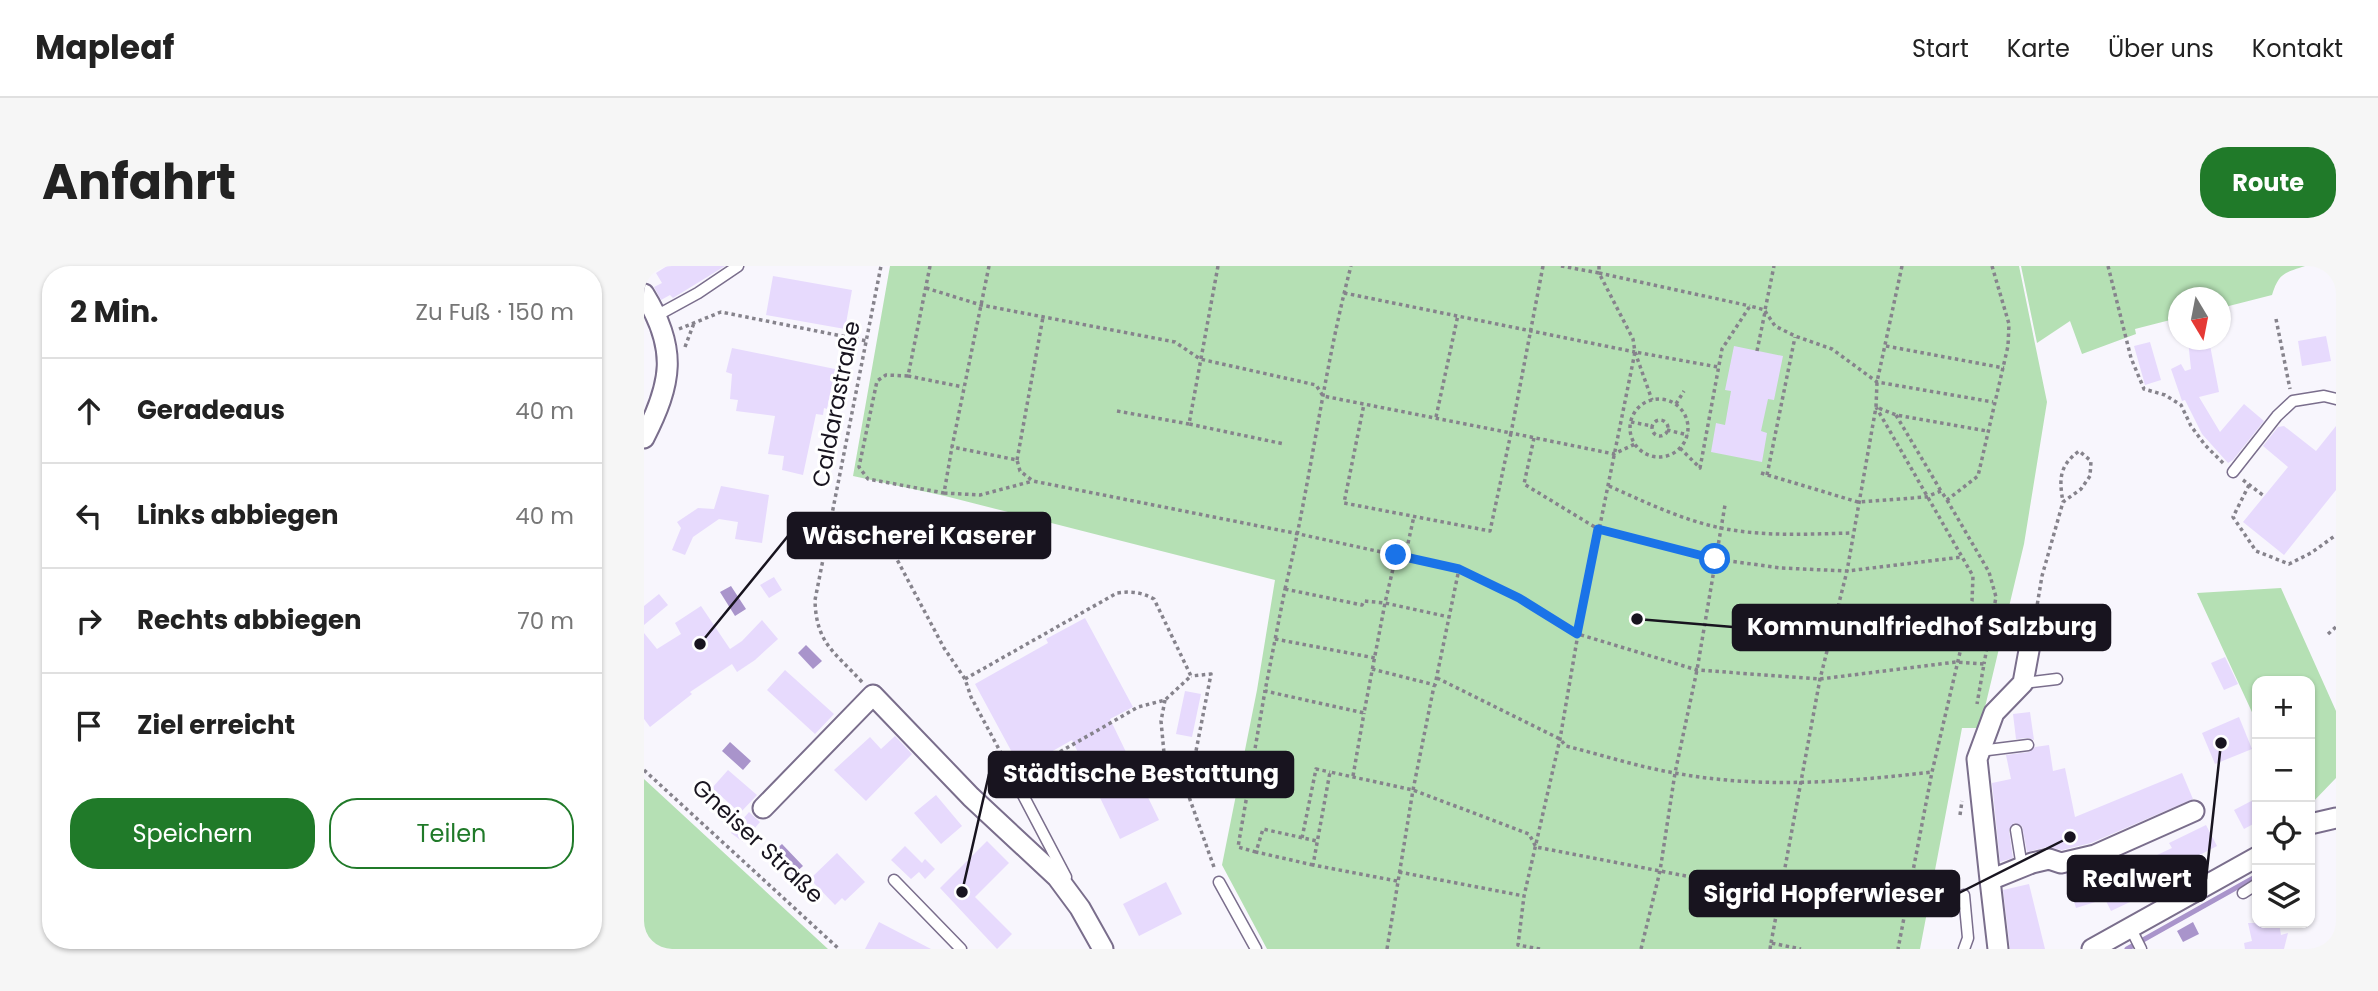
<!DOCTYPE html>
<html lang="de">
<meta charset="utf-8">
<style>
body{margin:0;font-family:Poppins,sans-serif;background:#f6f6f6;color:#222}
.controls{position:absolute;right:21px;bottom:21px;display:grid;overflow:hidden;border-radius:14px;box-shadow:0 2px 5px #0004}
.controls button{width:63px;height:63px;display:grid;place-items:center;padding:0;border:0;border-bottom:2px solid #e0e0e0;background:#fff;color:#222;font:35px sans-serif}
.compass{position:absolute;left:1524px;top:21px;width:63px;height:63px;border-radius:50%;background:#fff;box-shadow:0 2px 5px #0004;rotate:170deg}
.stop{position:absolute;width:21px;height:21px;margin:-16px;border:5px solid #1a73e8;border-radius:50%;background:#fff}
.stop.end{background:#1a73e8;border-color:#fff;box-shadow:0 2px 7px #0008}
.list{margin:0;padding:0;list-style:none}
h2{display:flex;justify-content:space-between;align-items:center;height:91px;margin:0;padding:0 28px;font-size:30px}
h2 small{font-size:23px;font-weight:400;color:#767676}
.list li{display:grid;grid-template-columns:46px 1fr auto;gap:21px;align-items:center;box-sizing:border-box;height:105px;padding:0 28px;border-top:2px solid #e0e0e0}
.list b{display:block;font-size:26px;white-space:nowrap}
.list em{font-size:23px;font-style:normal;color:#767676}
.actions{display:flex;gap:14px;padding:21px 28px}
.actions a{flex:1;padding:16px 0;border:2px solid #207a29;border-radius:28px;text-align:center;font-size:24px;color:#207a29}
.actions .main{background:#207a29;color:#fff}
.icon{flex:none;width:38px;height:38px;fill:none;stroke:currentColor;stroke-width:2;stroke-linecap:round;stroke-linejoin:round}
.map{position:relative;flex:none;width:1692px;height:683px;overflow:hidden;border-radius:28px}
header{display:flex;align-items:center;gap:42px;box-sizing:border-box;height:98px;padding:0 35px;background:#fff;border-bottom:2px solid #e0e0e0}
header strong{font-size:33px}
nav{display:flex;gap:38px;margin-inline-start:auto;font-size:24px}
.intro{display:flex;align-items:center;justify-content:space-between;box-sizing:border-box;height:168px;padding:0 42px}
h1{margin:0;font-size:49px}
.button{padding:18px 32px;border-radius:28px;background:#207a29;color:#fff;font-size:24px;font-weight:700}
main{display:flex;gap:42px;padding:0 42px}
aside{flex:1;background:#fff;border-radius:28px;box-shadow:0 2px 5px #0004}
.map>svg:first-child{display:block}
.green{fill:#b5e0b4}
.water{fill:#a994cb}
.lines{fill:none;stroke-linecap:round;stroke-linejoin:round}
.stream{stroke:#a994cb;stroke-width:5}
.building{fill:#e7dafd}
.lane-casing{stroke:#7a6e8c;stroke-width:13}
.street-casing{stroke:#7a6e8c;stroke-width:23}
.path{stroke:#86838c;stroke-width:3.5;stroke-dasharray:3.5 3.5;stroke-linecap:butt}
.lane{stroke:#fff;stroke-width:10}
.street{stroke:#fff;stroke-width:19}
.route{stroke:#1a73e8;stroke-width:9}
.labels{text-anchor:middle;stroke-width:6;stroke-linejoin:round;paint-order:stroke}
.street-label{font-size:23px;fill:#18141f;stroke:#fff}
.leader{fill:none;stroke:#18141f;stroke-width:2.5}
.callout-dot{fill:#18141f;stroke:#fff;stroke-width:2.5}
.callout{fill:#18141f;stroke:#18141f;stroke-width:2.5}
.callout-label{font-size:24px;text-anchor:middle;font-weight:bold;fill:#fff}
</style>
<header>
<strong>Mapleaf</strong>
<nav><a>Start</a><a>Karte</a><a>Über uns</a><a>Kontakt</a></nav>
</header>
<div class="intro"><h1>Anfahrt</h1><a class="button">Route</a></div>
<main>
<aside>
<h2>2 Min.<small>Zu Fuß · 150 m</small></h2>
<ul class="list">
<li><svg class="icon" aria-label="ahead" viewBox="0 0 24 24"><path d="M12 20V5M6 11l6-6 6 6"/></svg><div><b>Geradeaus</b></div><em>40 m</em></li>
<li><svg class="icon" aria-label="left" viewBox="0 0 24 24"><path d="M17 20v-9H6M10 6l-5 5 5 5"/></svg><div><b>Links abbiegen</b></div><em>40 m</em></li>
<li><svg class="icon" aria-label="right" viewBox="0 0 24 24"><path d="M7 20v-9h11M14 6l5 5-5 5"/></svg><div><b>Rechts abbiegen</b></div><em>70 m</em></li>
<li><svg class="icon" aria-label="arrive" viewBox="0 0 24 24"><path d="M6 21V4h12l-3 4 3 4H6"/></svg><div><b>Ziel erreicht</b></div></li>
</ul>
<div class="actions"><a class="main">Speichern</a><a>Teilen</a></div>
</aside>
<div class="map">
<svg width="1692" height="683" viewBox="0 0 1692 683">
<rect width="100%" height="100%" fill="#f8f6fd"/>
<!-- green -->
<path class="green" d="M246,0H1375L1403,136L1380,278L1336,462H1318L1276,683H623L578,599L613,424L631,314L301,230L209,210Z
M1377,0H1661C1640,7 1635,7 1628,29L1577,42L1576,32H1534V52L1491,63L1492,68L1438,88L1426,55L1393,77Z
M1637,322L1692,445V512L1666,539V415H1613V457L1553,327Z
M0,513L184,683H0Z"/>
<!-- water -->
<path class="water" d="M87,320L102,343L91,350L76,326Z
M162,379L178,395L169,403L154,387Z
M86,476L107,495L99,504L78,485Z
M138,578L159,600L149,609L128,587Z
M1549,656L1555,668L1539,676L1533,665Z"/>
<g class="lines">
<!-- stream -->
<path class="stream" d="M1483,683L1613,610"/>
</g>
<!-- building -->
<path class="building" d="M23,0H81L29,32L26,29L17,34L10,21L18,17L12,7Z
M129,10L208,24L201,63L122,49Z
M1682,70L1687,95L1658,100L1654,75Z
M1544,74H1565L1575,126L1555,131L1576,166L1600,138L1620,155L1589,194L1584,197L1558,168L1541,134L1538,135L1527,103L1537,98L1541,105L1547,103Z
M1506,76L1517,114L1501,119L1490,80Z
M1090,80L1139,90L1130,134L1124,133L1117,165L1123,167L1118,196L1067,186L1072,157L1081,159L1087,125L1081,124Z
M88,82L191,103L183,143L180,142L179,149L172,148L159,209L138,204L140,190L124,188L131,150L92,145L94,134L86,133L88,108L82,106Z
M1640,160L1672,185L1692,160V224L1640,289L1599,256L1644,201L1619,180L1634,161Z
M77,220L125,229L118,277L91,273L94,256L75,253L49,271L41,289L28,284L37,262L33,256L54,242L70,243Z
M130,311L138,324L125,332L116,319Z
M15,328L24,339L0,359V340Z
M57,340L86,383L98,375L118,354L134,373L111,394L93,406L88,398L46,426L48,428L6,461L0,453V367L13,383L37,368L31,357Z
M441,352L489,441L466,453L515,554L476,573L428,474L377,503L331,418L404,377L402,373Z
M1581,391L1594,418L1580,424L1567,397Z
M141,404L190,448L171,468L123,424Z
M541,425L557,428L548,471L532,468Z
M1386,446L1390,474L1384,472L1372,473L1369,448Z
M1595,451L1608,483L1571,498L1558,467Z
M251,470L268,488L222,535L190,504L226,471L237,483Z
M1405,479L1409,505L1421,502L1431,551L1538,507L1549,533L1447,577L1418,584L1403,581L1383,586L1378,560L1370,557L1365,564L1369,592L1356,596L1348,517L1367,513L1362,489L1385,486L1391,481Z
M84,504L113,529L96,547L68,522Z
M292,529L318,560L297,578L270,547Z
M1613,532V556L1600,563L1590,544Z
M105,546L116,556L99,576L87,567Z
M1562,559L1573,580L1519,608L1524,618L1467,645L1461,633L1432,642L1422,608L1442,604L1447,620L1528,582L1525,577Z
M343,575L365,597L331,631L368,668L353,683L296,622Z
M261,580L278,597L281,593L291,603L281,613L275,606L267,613L247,594Z
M193,587L221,616L201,635L198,632L191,639L166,613Z
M522,616L538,648L495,670L479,638Z
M1385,618L1401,683H1366L1359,624Z
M235,656L287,683H221Z
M1604,657H1635L1637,669L1644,667L1640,683H1601L1600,677L1608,675Z"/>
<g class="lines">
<!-- lane casing -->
<g class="lane-casing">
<path id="lane" d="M12,50L54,27L94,0
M1589,206L1633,150L1649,135L1680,130L1692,133
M1379,417L1413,413
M1336,485L1384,479
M370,512L422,611
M1372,564L1378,601
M250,614L317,683
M575,616L612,683
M1599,627L1613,618
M1487,663L1497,683
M1320,683L1324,672L1320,629"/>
</g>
<!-- street casing -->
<g class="street-casing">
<path id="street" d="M0,28C34,83 28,117 0,172
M119,542L229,429L327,531L413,611L436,642L459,683
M1666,558L1692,552
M1346,614L1333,493L1350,447L1379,417L1388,368
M1354,683L1346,614L1388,597L1405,593L1417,597L1451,589L1550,545
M1448,683L1613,591"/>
</g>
<!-- path -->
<path class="path" d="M286,0L264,110L319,121
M345,0L308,181L373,194L376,205L389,215L655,268L815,303
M574,0L545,158L640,178
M899,0L867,167L970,188L991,178
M917,0L955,7L989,73L991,86L1008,134
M955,0V7L1106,40
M1258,0L1233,116L1232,141L1252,149L1343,165
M1464,0L1487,92L1500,123L1521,129L1537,139L1547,160L1561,179L1580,198
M282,22L337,39L531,76L556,93L672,119L679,130L867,167L846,265L700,237L720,138
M700,27L991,86
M1121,45L1131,60L1151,70L1188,83L1233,116L1349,136
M1632,53L1646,123
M35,63L77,46L223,75
M1242,80L1360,102
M41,81L50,57
M1113,85L1121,46
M264,110L242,109L233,115L215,201L224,213L300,227L308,181
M986 162a29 29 0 1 1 58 0a29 29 0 1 1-58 0Z
M1032,138L1040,125
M473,145L545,158
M1252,149L1297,225
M792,151L814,49
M1008 162a8 8 0 1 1 16 0a8 8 0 1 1-16 0Z
M987,156L1008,160
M1023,164L1044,169
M890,172L880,218L954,263L1071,293L1137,302L1203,305L1318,291
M1036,182L1056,202L1078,83L1106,40L1121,44L1130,0
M373,194L399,51
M1117,207L1214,236L1282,231L1297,225L1303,234L1334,210L1364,80L1365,58L1348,0
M1123,209L1151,71
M1599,214L1620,230
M1605,219L1589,251L1612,285L1645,298L1667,287L1692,269
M965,220C1001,236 1038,254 1077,262C1121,271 1165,268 1208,267
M300,227L336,229L389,215
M1303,234L1345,306L1352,331L1340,398
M245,268L249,286L300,382L321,413L327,431L364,500
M752,290L741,337L805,351
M761,291L770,250
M641,323L718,339L720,335L741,337L720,447L621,425Z
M641,323C667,216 679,106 707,0
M1391,352L1398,310L1419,236L1437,223L1446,210L1447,195L1435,185C1415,200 1415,213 1419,236
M1684,368L1692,361
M631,373L731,392
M728,403L791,419L815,303L875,332L934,368L1053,404L1176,413L1312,396L1340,398L1333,438
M793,412L916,473L922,480C958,489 995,501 1031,507C1115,523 1203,516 1288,506
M321,413L473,327C487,325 497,326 510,333L547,410L521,434L494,441L381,506
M218,416C191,386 172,378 171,334L237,0
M521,434L517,455L520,487L544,528L571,604
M0,504L195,683
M709,510L720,447
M544,526L567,408L547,410
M1316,549L1318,535
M658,572L672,503L686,506
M612,586L594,581L621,425
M669,599L612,586L619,563L673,575
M755,606L880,630
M753,615L669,599L686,506L769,524L885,568L892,581L1135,628L1182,619L1266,621
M1640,657V659
M1127,677L1176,413L1203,305L1232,141L1329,310L1328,335L1288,506L1254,683
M743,683L769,524L790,420
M896,683L874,679L880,630L916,473L934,368L991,86L1074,101
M997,683L1016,605L1031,507L1053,404L1081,239
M1126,683L1127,677L1157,683"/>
<!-- lane -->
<use href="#lane" class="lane"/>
<!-- street -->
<use href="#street" class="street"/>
</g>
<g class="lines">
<!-- route -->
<path class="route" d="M752,289L815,303L875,332L933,368L954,263L1071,293"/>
</g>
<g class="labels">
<!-- street labels -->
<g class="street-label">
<text transform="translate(192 138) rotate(-79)" y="8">Caldarastraße</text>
<text transform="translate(114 575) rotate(43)" y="8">Gneiser Straße</text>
</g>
</g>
<!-- callouts -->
<path class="leader" d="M56 378L144 270M993 353L1089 361M318 626L345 508M1577 477L1562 613M1426 571L1315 627"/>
<g class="callout-dot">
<circle cx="56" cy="378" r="7"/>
<circle cx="993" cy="353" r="7"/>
<circle cx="318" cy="626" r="7"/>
<circle cx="1577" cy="477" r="7"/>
<circle cx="1426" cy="571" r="7"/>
</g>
<g class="callout">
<rect x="144" y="247" width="262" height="45" rx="7"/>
<rect x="1089" y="339" width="377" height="45" rx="7"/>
<rect x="345" y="486" width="304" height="45" rx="7"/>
<rect x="1424" y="590" width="138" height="45" rx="7"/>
<rect x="1046" y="605" width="269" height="45" rx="7"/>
</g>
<g class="callout-label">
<text x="275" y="278">Wäscherei Kaserer</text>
<text x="1278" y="369">Kommunalfriedhof Salzburg</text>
<text x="497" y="516">Städtische Bestattung</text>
<text x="1493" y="621">Realwert</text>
<text x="1180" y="636">Sigrid Hopferwieser</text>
</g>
</svg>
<div class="controls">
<button>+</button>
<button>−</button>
<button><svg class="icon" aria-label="locate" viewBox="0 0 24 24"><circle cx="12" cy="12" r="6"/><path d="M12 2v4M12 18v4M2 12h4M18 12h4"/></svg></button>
<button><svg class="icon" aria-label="layers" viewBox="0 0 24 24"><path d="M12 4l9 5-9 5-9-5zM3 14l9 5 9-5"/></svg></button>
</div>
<svg class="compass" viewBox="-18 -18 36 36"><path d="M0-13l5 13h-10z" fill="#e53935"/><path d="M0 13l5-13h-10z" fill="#767676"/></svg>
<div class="stop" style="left:1071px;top:293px"></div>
<div class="stop end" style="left:752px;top:289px"></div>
</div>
</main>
